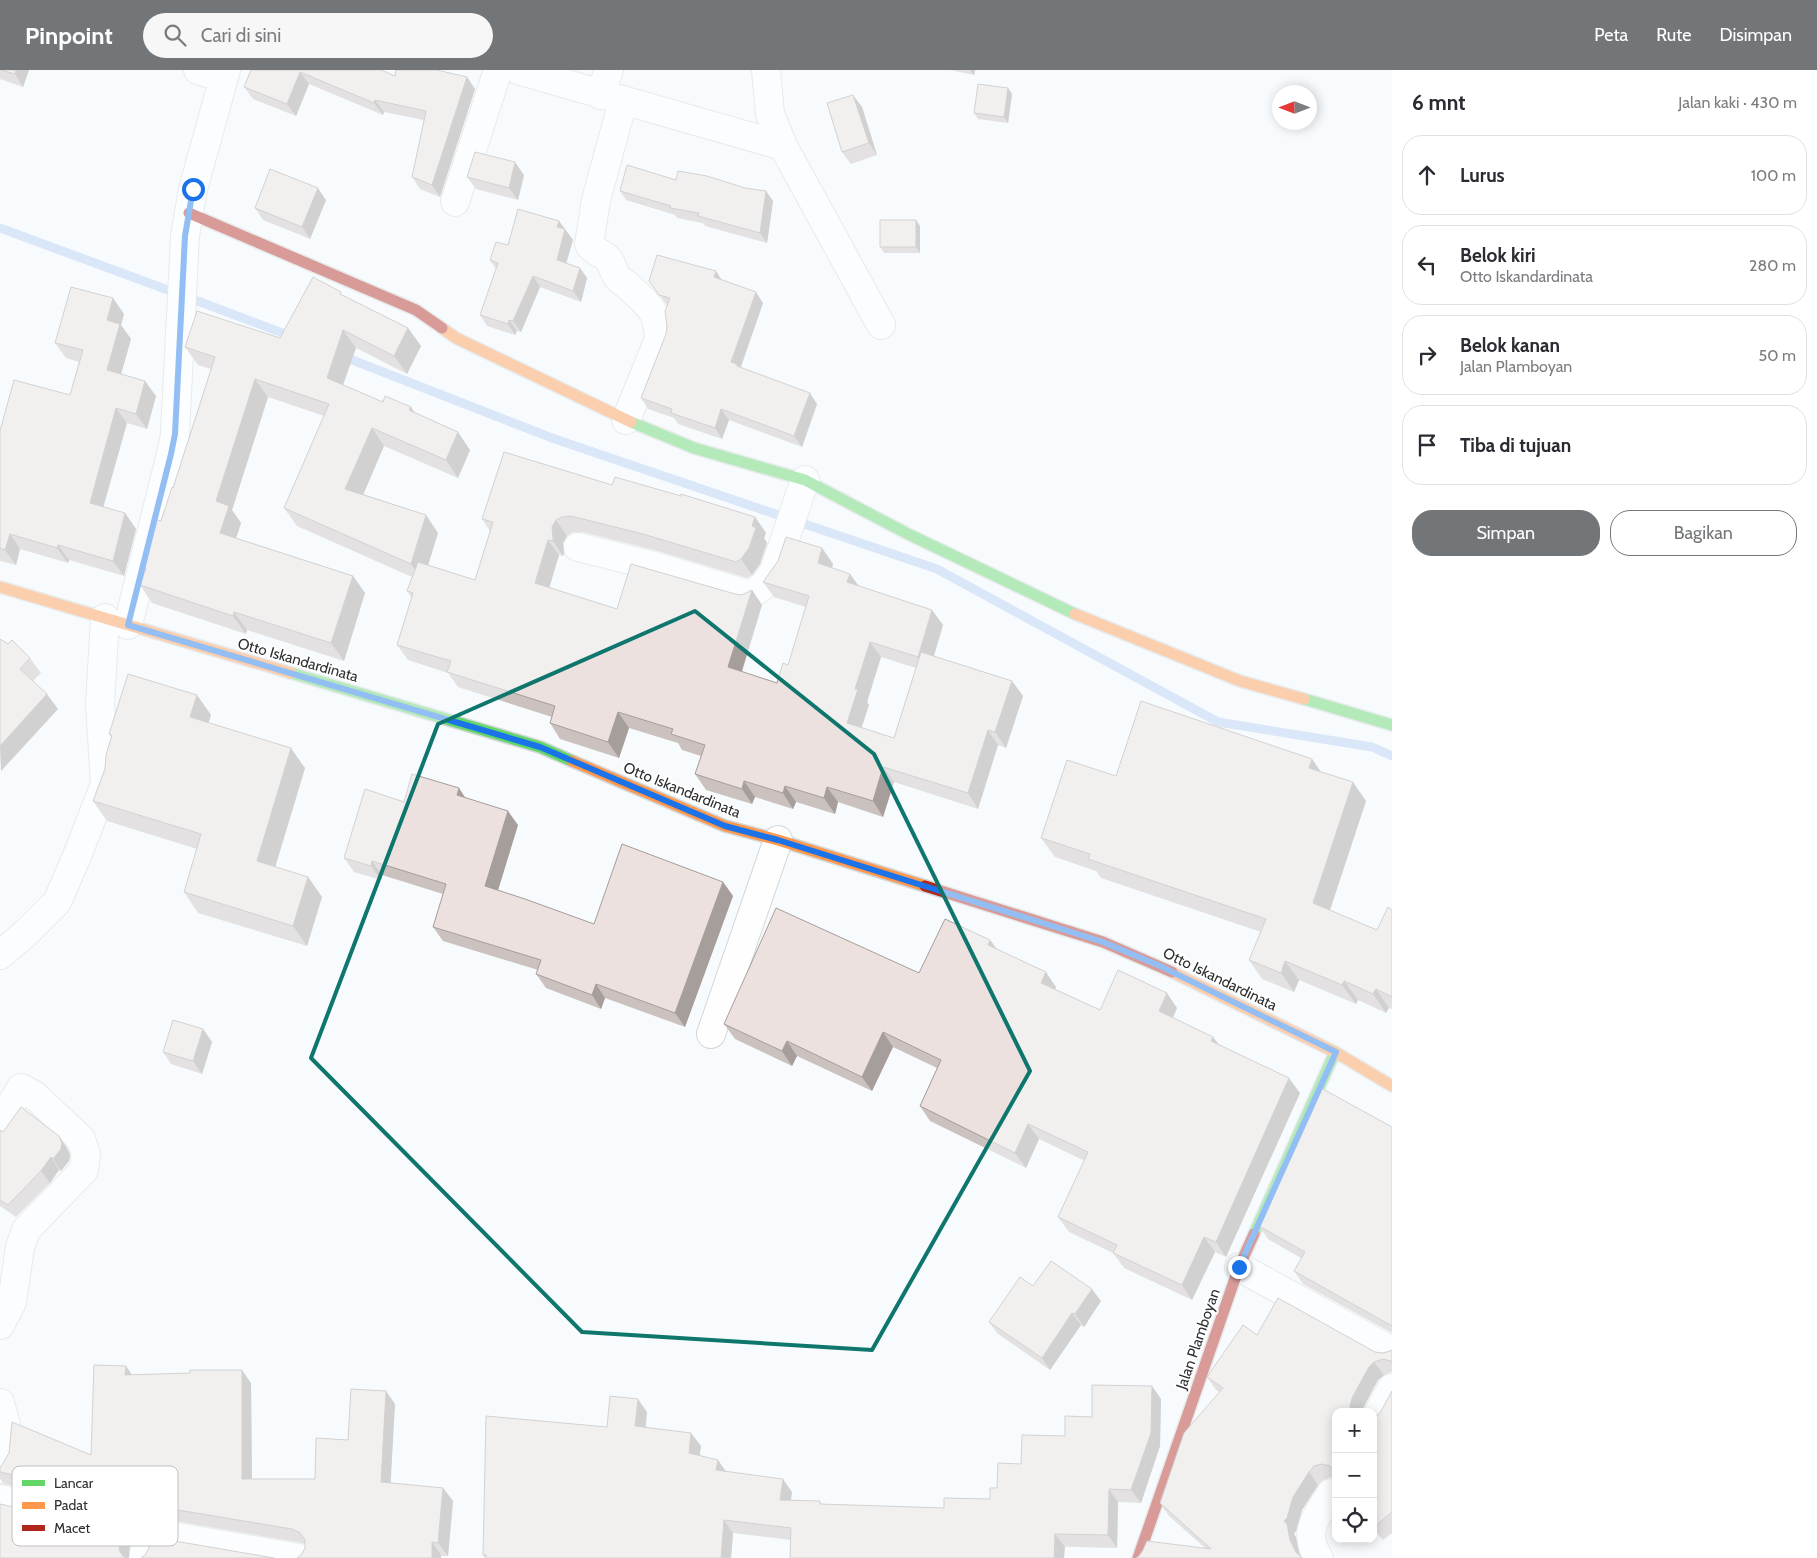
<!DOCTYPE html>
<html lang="id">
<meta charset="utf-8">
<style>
body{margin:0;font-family:Cabin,sans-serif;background:#f7f7f7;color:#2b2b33}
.controls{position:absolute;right:15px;bottom:15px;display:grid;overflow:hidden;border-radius:10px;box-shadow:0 2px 12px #0003}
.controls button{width:45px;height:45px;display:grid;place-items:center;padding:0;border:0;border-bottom:1px solid #e1e1e2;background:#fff;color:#2b2b33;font:25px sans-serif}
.compass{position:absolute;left:1272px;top:15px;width:45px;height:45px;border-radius:50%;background:#fff;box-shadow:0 2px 12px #0003;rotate:270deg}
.stop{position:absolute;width:15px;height:15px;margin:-11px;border:4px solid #1a73e8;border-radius:50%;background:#fff}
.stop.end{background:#1a73e8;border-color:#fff;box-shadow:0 1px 5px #0008}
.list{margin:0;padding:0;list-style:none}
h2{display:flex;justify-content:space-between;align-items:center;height:65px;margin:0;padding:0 20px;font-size:21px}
h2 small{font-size:16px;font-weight:400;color:#7c7c81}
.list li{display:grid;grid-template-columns:32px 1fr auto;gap:15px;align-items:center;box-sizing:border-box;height:80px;margin:0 10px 10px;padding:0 10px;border:1px solid #e1e1e2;border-radius:20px}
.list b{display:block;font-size:19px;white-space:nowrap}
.list p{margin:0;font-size:16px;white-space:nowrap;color:#7c7c81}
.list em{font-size:16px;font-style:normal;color:#7c7c81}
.actions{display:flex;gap:10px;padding:15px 20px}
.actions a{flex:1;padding:11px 0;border:1px solid #737678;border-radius:20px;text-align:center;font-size:18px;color:#737678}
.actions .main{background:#737678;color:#fff}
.icon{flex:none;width:28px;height:28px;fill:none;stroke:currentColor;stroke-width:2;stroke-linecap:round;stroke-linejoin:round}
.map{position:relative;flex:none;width:1392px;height:1488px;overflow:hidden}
header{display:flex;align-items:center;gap:30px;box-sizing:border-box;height:70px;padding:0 25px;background:#737678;color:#fff}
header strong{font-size:24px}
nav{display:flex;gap:28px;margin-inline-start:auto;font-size:18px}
.search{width:350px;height:45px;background:#f7f7f7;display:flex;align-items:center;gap:12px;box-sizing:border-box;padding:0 18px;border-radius:28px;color:#7c7c81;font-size:19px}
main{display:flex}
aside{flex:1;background:#fff}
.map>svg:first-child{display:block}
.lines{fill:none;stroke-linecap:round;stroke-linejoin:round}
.stream{stroke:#b4cef2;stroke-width:9}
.street-casing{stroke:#d4d7d8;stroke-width:30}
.fast-casing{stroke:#d4d7d8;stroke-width:14}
.slow-casing{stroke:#d4d7d8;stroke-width:14}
.jam-casing{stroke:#d4d7d8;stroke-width:14}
.street{stroke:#fefeff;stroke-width:28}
.fast{stroke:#63d668;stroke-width:11}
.slow{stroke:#ff974d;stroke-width:11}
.jam{stroke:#b3261e;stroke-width:11}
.wall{fill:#cbc2bf;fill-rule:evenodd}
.shaded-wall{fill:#a59e9b}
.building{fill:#ece1de;stroke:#a59e9b}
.route{stroke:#1a73e8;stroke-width:6}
.marked{fill:none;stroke:#0f766e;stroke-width:4;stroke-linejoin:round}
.labels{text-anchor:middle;stroke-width:4;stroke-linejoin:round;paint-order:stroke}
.street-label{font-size:15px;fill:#2c2e30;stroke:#fff}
.key{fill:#fff;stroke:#c0c0c1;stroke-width:1}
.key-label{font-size:14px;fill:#2c2e30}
</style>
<header>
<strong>Pinpoint</strong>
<div class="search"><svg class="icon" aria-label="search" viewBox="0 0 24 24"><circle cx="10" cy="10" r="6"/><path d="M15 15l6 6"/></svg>Cari di sini</div>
<nav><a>Peta</a><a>Rute</a><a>Disimpan</a></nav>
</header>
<main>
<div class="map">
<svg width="1392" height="1488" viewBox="0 0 1392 1488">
<rect width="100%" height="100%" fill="#f8fbfd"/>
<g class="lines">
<!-- stream -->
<path class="stream" d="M0,158L203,233L293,267
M342,286L552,368L937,499L1218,652L1372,677L1392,686"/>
<!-- street casing -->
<g class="street-casing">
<path id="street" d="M198,0L223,8
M518,0L783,76
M766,0L770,44L783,76L881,255
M600,25L609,0
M623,31L596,130L589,174C593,181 600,182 607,188C612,192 612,199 616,205C618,209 623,212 627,215C647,234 658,239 659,269L626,350
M455,132L498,0
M578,477L650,495L750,525L763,516L774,501L805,410
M128,555L171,384L175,364L185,166L193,119L226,0
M0,885L27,862L57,832L77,786L105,714L100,634L105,548
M711,964L778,770
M0,1048L2,1049L21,1018L34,1025L81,1069L86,1084L85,1091L84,1100L26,1160L20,1177L12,1232L0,1255
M1239,1197L1392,1281
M0,1333L6,1355L4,1390L0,1399
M1375,1349L1392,1318
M0,1429L148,1462L299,1488
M143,1488L148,1462
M1319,1488C1301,1462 1318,1445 1331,1423"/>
</g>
<!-- fast casing -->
<g class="fast-casing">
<path id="fast" d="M631,352L694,378L805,410L908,464L1075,544
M291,603L540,677L572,691
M1304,629L1392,655
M1254,1164L1335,982"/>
</g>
<!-- slow casing -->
<g class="slow-casing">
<path id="slow" d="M442,258L456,268L631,352
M0,517L291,603
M1075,544L1240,611L1304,629
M572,691L725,756L778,770L925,816
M1172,902L1335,982L1392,1016"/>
</g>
<!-- jam casing -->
<g class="jam-casing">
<path id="jam" d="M189,143L416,240L442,258
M925,816L1103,872L1172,902
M1138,1488L1239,1197L1254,1164"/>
</g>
<!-- street -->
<use href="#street" class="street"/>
<!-- fast -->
<use href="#fast" class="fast"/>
<!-- slow -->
<use href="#slow" class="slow"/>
<!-- jam -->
<use href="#jam" class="jam"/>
</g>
<!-- wall -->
<path class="wall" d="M0,0H29L23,17L0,9Z
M251,0L395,6L467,7L475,19L440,127L420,119L412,107L424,50L384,42L383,45L309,14L296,46L253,29L244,17Z
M950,0H975L974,5Z
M1008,18L1012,24L1008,53L978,49L974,43Z
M862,37L877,85L851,94L842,82Z
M524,105L518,130L476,119L467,107Z
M676,110L745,118L766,121L773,131L767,173L705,156L703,153L677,148L675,145L626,130L620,121Z
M326,130L310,169L263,150L255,138Z
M559,151L573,170L566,193L580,198L587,208L581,232L540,217L521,262L517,261L515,265L487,256L480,245L496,199L490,190L508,175Z
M920,156V183H884L880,177Z
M722,210L763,233L741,297L817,334L802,377L729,350L722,369L678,354L674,348L648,339L641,328L666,264L667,257V235L649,211Z
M344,226L408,258L421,276L407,304L356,278L343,315L383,332L415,343L470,380L458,408L384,376L363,424L426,445L438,463L428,495L475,510L490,461L482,449L612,415L681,426L755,447L766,463L764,468L767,473L760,494L752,505L747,508L654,480L582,462H573L567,466L563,473L564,484L563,486L559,485L549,518L617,539L735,524L742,525L752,520L762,535L742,602L777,613L788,595L806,537L774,527L763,512L822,478L833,494L832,498L859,516L932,540L943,555L934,586L1012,611L1023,626L1006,678L998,675L978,739L894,712L883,747L838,732L835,744L796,732L793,739L755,727L752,734L706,720L695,704L701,686L682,680L678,673L629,658L619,688L560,669L550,653L552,647L458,617L448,603L408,590L397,575L412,528L407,521L412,507L297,456L284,438L324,346L268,327L232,440L241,453L236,468L353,506L365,523L344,591L247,560L246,564L152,533L140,515L145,501L142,497L173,418L211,299L198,295L185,277L280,268ZM881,587L916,598L894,668L861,658L869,635L867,632Z
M124,244L121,255L131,269L121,304L156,326L147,359L127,353L103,437L125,443L136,459L124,506L69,490L68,493L20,479L16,495L0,491V361L70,325L79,292L66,288L55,273Z
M0,569L30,588L41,603L33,611L58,639L1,701Z
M197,625L211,645L208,653L305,698L275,797L308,807L322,827L307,876L198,843L184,822L197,779L107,751L93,731L105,699L111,667L109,664Z
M1312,689L1321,702L1366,731L1330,840L1377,860L1392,840V939L1389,938L1386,943L1358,930L1356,934L1299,910L1294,922L1262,909L1249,890L1261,862L1101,808L1096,801L1055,787L1041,768L1116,706Z
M465,727L518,755L498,820L594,854L723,812L733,826L685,957L605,928L601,939L546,918L536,904L538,900L443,871L433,857L443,824L382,805L381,810L354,802L344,788L404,732Z
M990,870L997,879L1056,917L1055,919L1100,940L1177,938L1173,948L1213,967L1219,975L1300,1023L1226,1187L1215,1182L1192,1230L1124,1198L1113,1183L1069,1162L1058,1147L1085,1091L1039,1069L1026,1098L930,1051L920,1036L937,998L893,977L872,1021L797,986L792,996L735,969L724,954L919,903Z
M203,959L212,972L202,1004L171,994L163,982Z
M1392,1057V1263L1303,1214L1294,1201L1301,1188L1268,1169L1259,1156Z
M0,1060L3,1062L59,1066L67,1078L70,1085L69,1091L61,1101L59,1100L50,1113L16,1147L0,1136Z
M1033,1216L1101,1231L1084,1257L1081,1255L1050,1300L998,1264L989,1252Z
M1257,1265L1375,1282L1383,1283L1390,1281L1392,1280V1302L1384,1305L1378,1310L1361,1342L1336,1409L1331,1407L1323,1410L1318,1415L1302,1440L1296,1461L1294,1464L1296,1467L1299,1483L1302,1488L1205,1478L1169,1446L1160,1433L1219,1322L1216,1320L1207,1307Z
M131,1305L251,1313L252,1409H315L348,1370L395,1334L390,1413L443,1418L453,1431L448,1486L301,1485L305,1478V1474L302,1473L151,1447L4,1414L0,1409V1398L91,1385Z
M1392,1321V1463L1383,1470L1373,1459V1349L1380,1343Z
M1161,1329L1160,1376L1141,1433L1118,1432L1117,1478L791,1470L733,1463L731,1488H485L483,1485L607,1357L647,1342L646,1357L701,1376L699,1386L726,1401L792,1422L791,1430L823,1434L944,1438L990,1429L997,1418L1021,1394L1065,1366L1092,1347Z"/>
<!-- shaded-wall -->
<path class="shaded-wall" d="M16,0H29L23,17L15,4Z
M970,0H975L974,5Z
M300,2L309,14L296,46L287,34Z
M467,7L475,19L440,127L432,115Z
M1008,18L1012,24L1008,53L1004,47Z
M853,25L862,37L877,85L869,73Z
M375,30L384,42L383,45L374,33Z
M515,92L524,105L518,130L509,118Z
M318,118L326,130L310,169L302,157Z
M766,121L773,131L767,173L760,163Z
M916,150L920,156V183L916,177Z
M559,151L573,170L564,201L557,190V157Z
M580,198L587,208L581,232L573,221Z
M716,201L723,212L714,207Z
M533,206L540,217L521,262L513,251Z
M756,222L763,233L740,299L731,292Z
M113,228L124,244L121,255L131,269L118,315L107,300V250Z
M509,250L517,261L515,265L508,254Z
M408,258L421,276L407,304L394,286Z
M343,260L356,278L339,326L327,308Z
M255,309L268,327L232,440L241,453L232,481L220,463L216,431Z
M145,311L156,326L147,359L136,344Z
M810,323L817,334L802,377L794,366Z
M411,337L423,355L409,340Z
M116,338L127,353L100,449L90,433Z
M721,339L729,350L722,369L715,358Z
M372,358L384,376L358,437L345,419Z
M458,362L470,380L458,408L446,390Z
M125,443L136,459L124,506L113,491Z
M426,445L438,463L423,512L411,494Z
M755,447L766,463L764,468L767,473L760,494L752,505L741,489Z
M556,450L567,466L563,473L564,484L563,486L553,471L552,457Z
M10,464L20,479L16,495L5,480Z
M548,470L559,485L546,529L535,513Z
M58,475L69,490L68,493L57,478Z
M822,478L833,494L829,508L818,493Z
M850,504L861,519L847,512Z
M353,506L365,523L344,591L331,573Z
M752,520L762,535L738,613L728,597Z
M932,540L943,555L929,602L918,587Z
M234,542L247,560L246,564L233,546Z
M870,572L881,587L867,632L869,635L858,669L847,653L855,619Z
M1012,611L1023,626L1006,678L995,662Z
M47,624L58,639L1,701L0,676Z
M197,625L211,645L204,668L190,647Z
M618,642L629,658L619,688L608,672Z
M988,660L998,675L978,739L968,723Z
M291,678L305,698L271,811L257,791Z
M1312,689L1325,708L1309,698Z
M883,697L894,712L883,747L873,731Z
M744,711L755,727L752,734L742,719Z
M1353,712L1366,731L1326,852L1313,833Z
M785,716L796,732L793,739L783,723Z
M827,717L838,732L835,744L824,728Z
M459,718L468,732L457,725Z
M508,741L518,755L495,830L485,816Z
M372,791L382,805L381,810L371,796Z
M308,807L322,827L307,876L293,856Z
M723,812L733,826L685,957L675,943Z
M990,870L1001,885L988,875Z
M1285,891L1299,910L1294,922L1281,903Z
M1046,902L1056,917L1051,928L1041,913Z
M1344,911L1358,930L1356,934L1342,915Z
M596,914L605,928L601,939L592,925Z
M1376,919L1389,938L1386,943L1373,924Z
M1167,923L1177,938L1169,956L1159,941Z
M203,959L212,972L202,1004L193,991Z
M883,962L893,977L872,1021L862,1007Z
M1213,967L1224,982L1211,971Z
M787,971L797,986L792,996L782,981Z
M1289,1008L1300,1023L1226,1187L1216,1172Z
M1028,1054L1039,1069L1026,1098L1015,1083Z
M59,1066L67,1078L70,1085L69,1091L61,1101L53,1089Z
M51,1087L59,1100L50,1113L41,1101Z
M1204,1167L1215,1182L1192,1230L1182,1215Z
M1092,1219L1101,1231L1084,1257L1075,1244Z
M1072,1243L1081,1255L1050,1300L1042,1288Z
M1374,1292L1384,1305L1378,1310L1361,1342H1352L1350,1337L1352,1328L1369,1297Z
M126,1296L135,1309L125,1305Z
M242,1300L251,1313L252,1422L242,1409Z
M1152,1316L1161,1329L1160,1376L1141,1433L1131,1420Z
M386,1321L395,1334L390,1425L381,1412Z
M638,1329L647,1342L644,1369L635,1356Z
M691,1363L701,1376L698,1397L689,1383Z
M718,1390L727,1403L716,1400Z
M1309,1402L1318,1415L1302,1440L1296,1461L1294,1464L1296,1467L1299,1483L1301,1488L1296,1482L1290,1470L1284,1451L1293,1427Z
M783,1409L792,1422L789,1443L780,1430Z
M443,1418L453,1431L448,1486L438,1473Z
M1109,1419L1118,1432L1117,1478L1108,1465Z
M724,1450L733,1463L731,1488H721Z
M121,1461L130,1474L129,1488H124L119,1480Z
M1055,1464L1065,1477L1064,1488H1054Z
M432,1472L441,1485V1488H432Z"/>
<!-- building -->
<path class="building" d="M1,0H16L15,4Z
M251,0H381L395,6L396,0H437L467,7L432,115L412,107L426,41L375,30L374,33L300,2L287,34L244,17Z
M978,14L1008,18L1004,47L974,43Z
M853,25L869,73L842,82L827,33Z
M475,82L515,92L509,118L467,107Z
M627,95L676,110L678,101L707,106L745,118L766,121L760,163L698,146L699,143L670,138L671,136L620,121Z
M270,99L318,118L302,157L255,138Z
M518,139L559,151L557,157L565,159L557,190L580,198L573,221L533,206L513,251L509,250L508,254L480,245L498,193L490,190L496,172L508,175Z
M880,150H916V177H880Z
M657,185L716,201L714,207L756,222L731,292L737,294V296L810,323L794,366L721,339L715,358L671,343L672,339L641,328L666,264L667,257L665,241L670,228L659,225L649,211Z
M313,207L341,222L340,224L408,258L394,286L343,260L327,308L383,332L385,326L411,337L409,340L458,362L446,390L372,358L345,419L426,445L411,494L284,438L329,334L255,309L216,431L229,436L220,463L353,506L331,573L234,542L233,546L140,515L146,498L142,497L154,449L161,451L172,417L173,418L215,287L185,277L197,241L280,268Z
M71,217L113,228L107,250L120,254L107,300L145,311L136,344L116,338L90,433L125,443L113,491L58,475L57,478L10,464L5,480L0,478V361L14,310L70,325L83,280L55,273Z
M504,382L612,415L615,407L681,426V424L755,447L752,456L756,458L749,478L741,489L736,492L643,464L571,446L562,447L556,450L552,457L553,468V471L548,470L535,513L617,539L631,494L735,524L742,525L752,520L728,597L777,613L783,593L788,595L809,526L763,512L778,491L786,467L822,478L818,493L850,504L847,512L932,540L918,587L870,572L855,619H858L847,653L894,668L921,582L1012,611L995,662L988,660L968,723L883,697L873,731L827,717L824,728L785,716L783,723L744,711L742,719L695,704L705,675L671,664L673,659L618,642L608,672L550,653L555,636L447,602L451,591L397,575L413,523L407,521L418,492L475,510L493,452L482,449Z
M0,569L8,574L12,570L30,588L20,599L47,624L0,676Z
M128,604L197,625L190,647L291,678L257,791L308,807L293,856L184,822L201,764L93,731L105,699L106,685L112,665L109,664Z
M1141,631L1312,689L1309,698L1353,712L1313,833L1377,860L1388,837L1392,840V927L1376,919L1373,924L1344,911L1342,915L1285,891L1281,903L1249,890L1266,849L1088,789L1090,784L1041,768L1067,690L1116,706Z
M412,704L459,718L457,725L508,741L485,816L525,829L594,854L622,774L723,812L675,943L596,914L592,925L536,904L541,890L433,857L446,814L372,791L371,796L344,788L365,719L404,732Z
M776,838L919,903L945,849L990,870L988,875L1046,902L1041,913L1100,940L1118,900L1167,923L1159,941L1213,967L1211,971L1289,1008L1216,1172L1204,1167L1182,1215L1113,1183L1117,1175L1058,1147L1088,1082L1028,1054L1015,1083L920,1036L941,990L883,962L862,1007L787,971L782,981L724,954Z
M173,950L203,959L193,991L163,982Z
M1321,1018L1392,1057V1256L1294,1201L1305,1182L1259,1156Z
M21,1037L59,1066L62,1073L61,1079L53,1089L51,1087L41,1101L8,1135L0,1130V1060L3,1062Z
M1051,1191L1092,1219L1075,1244L1072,1243L1042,1288L989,1252L1020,1207L1033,1216Z
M1278,1228L1375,1282L1383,1283L1390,1281L1392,1280V1293L1391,1291L1383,1289L1374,1292L1369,1297L1352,1328L1350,1337L1352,1342H1336V1406L1335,1402L1330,1396L1322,1394L1314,1396L1309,1402L1293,1427L1287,1448L1284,1451L1287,1454L1290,1470L1296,1482L1302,1488H1136L1139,1486L1143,1480L1147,1471L1211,1479L1160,1433L1184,1363L1223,1318L1207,1307L1243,1255L1257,1265Z
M94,1295L126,1296L125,1305L190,1303V1300H242V1409H315L316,1368L348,1370L351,1319L386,1321L381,1412L443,1418L438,1473L432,1472V1488H297L301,1485L305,1478V1470L300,1463L292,1459L142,1434L0,1402V1398L9,1383L12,1352L91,1385Z
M1092,1315L1152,1316L1151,1363L1131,1420L1109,1419L1108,1465L1055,1464L1054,1488H790L791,1458L724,1450L721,1488H486V1485H483L486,1346L607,1357L610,1326L638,1329L635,1356L691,1363L689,1383L718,1390L716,1400L783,1409L780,1430L820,1431V1434L944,1438V1428L990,1429V1418H997L998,1393L1021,1394L1022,1365L1065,1366V1346L1092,1347Z
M1392,1321V1442L1374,1457L1373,1456V1349L1380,1343Z
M0,1434L121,1461L119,1480L123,1486L126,1488H0Z
M151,1467L274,1488H141L145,1485L149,1478Z"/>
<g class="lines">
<!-- route -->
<path class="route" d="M193,119L185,166L175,364L171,384L128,555L540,677L725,756L778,770L1103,872L1160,896L1336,982L1239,1197"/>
</g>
<!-- marked area -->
<path d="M0 0H1392V1488H0ZM695,541L874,684L1030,1001L872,1280L582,1262L311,988L438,654Z" fill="#f8fbfd" fill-opacity=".55" fill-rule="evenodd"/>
<path class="marked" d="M695,541L874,684L1030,1001L872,1280L582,1262L311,988L438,654Z"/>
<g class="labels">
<!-- street labels -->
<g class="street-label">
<text transform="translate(298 590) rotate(16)" y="5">Otto Iskandardinata</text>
<text transform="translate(682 720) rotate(22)" y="5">Otto Iskandardinata</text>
<text transform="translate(1220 909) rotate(26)" y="5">Otto Iskandardinata</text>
<text transform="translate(1198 1269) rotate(-71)" y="5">Jalan Plamboyan</text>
</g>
</g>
<!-- legend -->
<rect x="12" y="1396" width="166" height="80" rx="8" class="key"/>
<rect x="22" y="1410" width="23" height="6" fill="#63d668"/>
<rect x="22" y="1432" width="23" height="7" fill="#ff974d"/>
<rect x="22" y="1455" width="23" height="6" fill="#b3261e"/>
<g class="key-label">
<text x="54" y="1418">Lancar</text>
<text x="54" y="1440">Padat</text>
<text x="54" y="1463">Macet</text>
</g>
</svg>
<div class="controls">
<button>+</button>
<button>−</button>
<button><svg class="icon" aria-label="locate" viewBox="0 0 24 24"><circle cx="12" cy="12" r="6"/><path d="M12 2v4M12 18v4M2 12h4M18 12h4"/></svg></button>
</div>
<svg class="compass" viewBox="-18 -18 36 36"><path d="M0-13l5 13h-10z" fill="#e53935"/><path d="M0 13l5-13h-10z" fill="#7c7c81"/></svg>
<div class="stop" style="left:193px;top:119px"></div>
<div class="stop end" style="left:1239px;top:1197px"></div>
</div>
<aside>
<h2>6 mnt<small>Jalan kaki · 430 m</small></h2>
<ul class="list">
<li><svg class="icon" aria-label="ahead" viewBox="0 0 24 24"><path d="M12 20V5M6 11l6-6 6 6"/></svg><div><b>Lurus</b></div><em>100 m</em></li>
<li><svg class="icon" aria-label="left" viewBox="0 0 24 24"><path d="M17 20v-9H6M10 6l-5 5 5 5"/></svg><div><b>Belok kiri</b><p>Otto Iskandardinata</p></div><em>280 m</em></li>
<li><svg class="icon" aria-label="right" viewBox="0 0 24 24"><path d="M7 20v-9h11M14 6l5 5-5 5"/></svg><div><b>Belok kanan</b><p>Jalan Plamboyan</p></div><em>50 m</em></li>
<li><svg class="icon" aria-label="arrive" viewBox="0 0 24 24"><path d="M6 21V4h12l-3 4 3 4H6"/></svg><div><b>Tiba di tujuan</b></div></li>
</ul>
<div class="actions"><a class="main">Simpan</a><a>Bagikan</a></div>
</aside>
</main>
